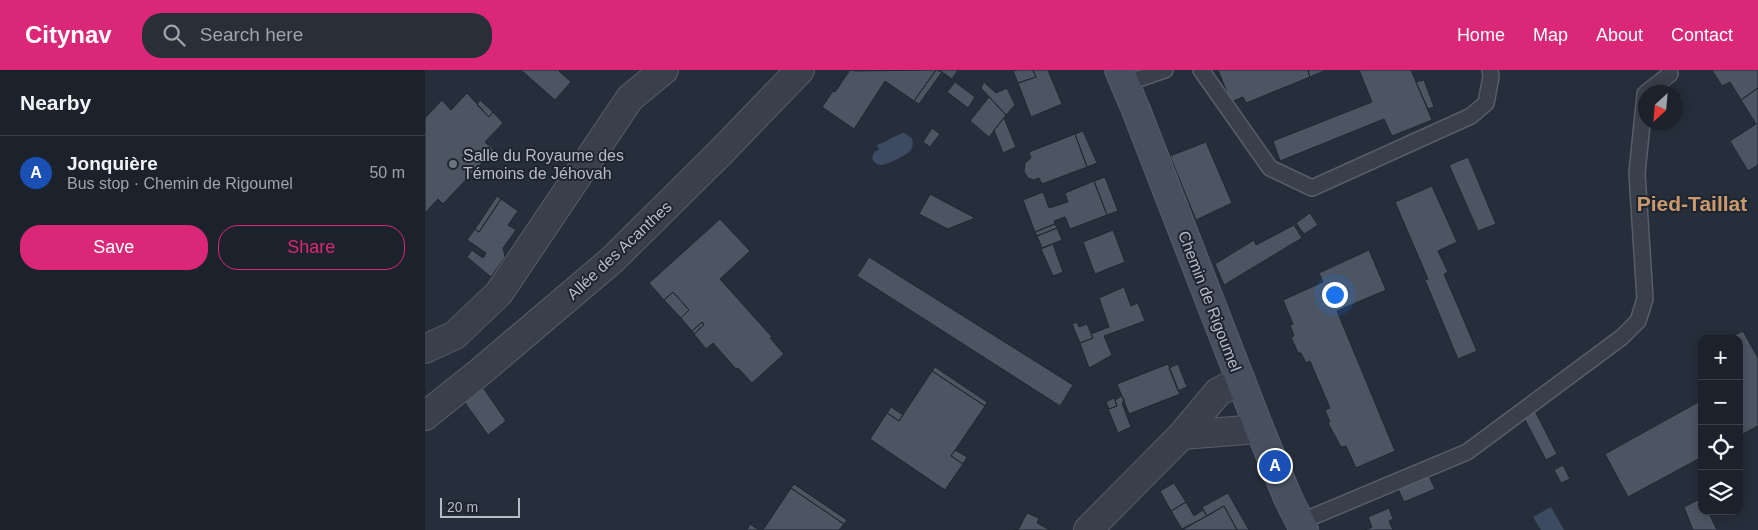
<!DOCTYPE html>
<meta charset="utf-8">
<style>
body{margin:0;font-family:Arial,sans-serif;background:#292f38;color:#f1f3f6}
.controls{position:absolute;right:15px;bottom:15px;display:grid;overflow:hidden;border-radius:10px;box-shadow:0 2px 12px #0003}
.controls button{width:45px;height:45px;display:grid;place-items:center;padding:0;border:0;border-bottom:1px solid #3a3f48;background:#1c222c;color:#f1f3f6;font:25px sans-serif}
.compass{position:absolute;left:1213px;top:15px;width:45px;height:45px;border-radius:50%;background:#1c222c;box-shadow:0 2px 12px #0003;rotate:206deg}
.scale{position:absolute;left:15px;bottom:12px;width:80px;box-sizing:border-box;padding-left:5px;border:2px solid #b5bbc6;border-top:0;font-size:14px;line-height:18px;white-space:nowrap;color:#b5bbc6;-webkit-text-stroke:4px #1f2530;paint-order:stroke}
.you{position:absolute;left:909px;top:224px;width:18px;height:18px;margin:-12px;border:4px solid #fff;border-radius:50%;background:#1a73e8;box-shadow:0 0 0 8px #1a73e833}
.badge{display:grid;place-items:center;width:32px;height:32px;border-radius:50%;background:#db2777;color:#fff;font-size:16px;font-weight:700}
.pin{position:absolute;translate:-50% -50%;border:2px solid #fff;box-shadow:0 1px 5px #0006}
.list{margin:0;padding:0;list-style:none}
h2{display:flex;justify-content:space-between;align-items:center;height:65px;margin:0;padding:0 20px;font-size:21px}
h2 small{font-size:16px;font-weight:400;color:#a0a4a9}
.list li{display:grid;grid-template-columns:32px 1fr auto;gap:15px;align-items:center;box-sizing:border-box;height:75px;padding:0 20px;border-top:1px solid #3a3f48}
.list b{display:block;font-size:19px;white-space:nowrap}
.list p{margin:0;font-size:16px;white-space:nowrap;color:#a0a4a9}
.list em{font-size:16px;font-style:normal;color:#a0a4a9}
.actions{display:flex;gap:10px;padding:15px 20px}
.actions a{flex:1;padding:11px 0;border:1px solid #db2777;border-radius:20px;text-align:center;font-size:18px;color:#db2777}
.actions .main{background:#db2777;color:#fff}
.icon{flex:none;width:28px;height:28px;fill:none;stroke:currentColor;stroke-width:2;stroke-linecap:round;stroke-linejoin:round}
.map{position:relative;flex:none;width:1333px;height:460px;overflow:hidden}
header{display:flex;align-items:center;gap:30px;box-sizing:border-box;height:70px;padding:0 25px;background:#db2777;color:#fff}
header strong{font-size:24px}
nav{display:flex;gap:28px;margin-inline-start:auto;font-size:18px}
.search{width:350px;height:45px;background:#292f38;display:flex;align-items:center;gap:12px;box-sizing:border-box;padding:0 18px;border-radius:20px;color:#a0a4a9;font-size:19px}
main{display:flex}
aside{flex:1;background:#1c222c}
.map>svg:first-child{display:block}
.water{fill:#3d4b62}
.building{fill:#4d5563;stroke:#212732}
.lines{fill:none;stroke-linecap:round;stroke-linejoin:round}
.lane-casing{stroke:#585e69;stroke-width:18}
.street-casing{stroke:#585e69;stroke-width:30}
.secondary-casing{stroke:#585e69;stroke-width:30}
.lane{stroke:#3a404b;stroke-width:15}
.street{stroke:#3a404b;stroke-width:28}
.secondary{stroke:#484f5e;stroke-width:28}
.worship-dot{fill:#6b7280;stroke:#1f2530;stroke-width:2}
.labels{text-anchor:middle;stroke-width:4;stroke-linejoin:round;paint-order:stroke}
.poi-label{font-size:16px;fill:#b5bbc6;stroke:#1f2530;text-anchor:start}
.street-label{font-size:16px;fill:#b5bbc6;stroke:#1f2530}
.district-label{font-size:21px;font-weight:bold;fill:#c99a6d;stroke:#1f2530}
</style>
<header>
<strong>Citynav</strong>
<div class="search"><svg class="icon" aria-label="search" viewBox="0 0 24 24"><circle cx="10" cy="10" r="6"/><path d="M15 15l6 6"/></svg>Search here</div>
<nav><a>Home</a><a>Map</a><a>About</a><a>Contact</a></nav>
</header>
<main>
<aside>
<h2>Nearby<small></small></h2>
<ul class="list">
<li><span class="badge" style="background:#1a4fb4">A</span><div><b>Jonquière</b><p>Bus stop · Chemin de Rigoumel</p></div><em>50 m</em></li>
</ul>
<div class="actions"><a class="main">Save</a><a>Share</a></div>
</aside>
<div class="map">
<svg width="1333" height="460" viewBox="0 0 1333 460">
<rect width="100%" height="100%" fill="#262e3b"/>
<!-- water -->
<path class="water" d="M479,63L487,68C488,72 488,77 486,80C482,85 462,95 456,95C451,95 449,92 447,88L450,81L454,80L452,75C461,72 472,64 479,63Z
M1126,437L1139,460H1116L1108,447Z"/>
<!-- building -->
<path class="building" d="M96,0H135L134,1L146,12L130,30Z
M425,0L431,1L511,0L489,31L460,11L429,59L397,37L408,21L410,22Z
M511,0L517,2L494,34L489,31Z
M514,0H533L527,9Z
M592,0H608L611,7L593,13L588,1Z
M608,0H623L637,34L606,47L593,13L611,7Z
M793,0H885L883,1L885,7L821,33L818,27L806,32Z
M885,0H901L885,7L883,1Z
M934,0H986L1007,50L967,66L959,49L855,91L848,71L947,32Z
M1287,0H1333V18L1316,30L1305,12L1297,16Z
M999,10L1009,37L1003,39L991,12Z
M530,12L550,27L543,38L522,22Z
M559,12L571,23L582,18L590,35L581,45L556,18Z
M1333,18V95L1323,101L1305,71L1331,54L1316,30Z
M42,23L64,47L68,42L78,53L60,72L69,80L18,134L13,129L0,143V48L17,30L26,40Z
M564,27L581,45L564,67L545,51Z
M55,30L68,42L64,47L52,35Z
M579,48L591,77L578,83L569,60Z
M507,58L515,64L505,77L498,72Z
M658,61L672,93L662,97L650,64Z
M650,64L662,97L617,114L614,108L609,110L603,108L599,102L600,93L606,88L604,82Z
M781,72L807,133L771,150L745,86Z
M1043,87L1071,154L1053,161L1024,95Z
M680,107L693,141L682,145L669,111Z
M669,111L682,145L645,159L640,147L629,151L630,154L610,162L598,130L618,122L624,138L643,132L640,123Z
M1007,116L1032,172L1013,181L1023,202L1019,204L1052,281L1033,289L1000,210L1003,209L970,132Z
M505,124L550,148L523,159L494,144Z
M72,126L76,129L54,162L50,159Z
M76,129L93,141L83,155L91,160L78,178L80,187L66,207L42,187L47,180L58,188L61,183L42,170L50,159L54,162Z
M885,143L893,155L879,164L871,153Z
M295,149L325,181L295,209L347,267L345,268L359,284L327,313L313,298L311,299L288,273L281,279L269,264L279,255L277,252L267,261L256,248L264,240L248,222L239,230L224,213Z
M630,154L632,158L612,166L610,162Z
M869,155L877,168L799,215L790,194L829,170L831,175Z
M632,158L637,170L617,178L612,166Z
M688,160L700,192L670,204L658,172Z
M628,174L638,202L628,206L616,179Z
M944,180L961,220L912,241L970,381L931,398L921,376L916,377L903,353L905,352L900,340L905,338L885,291L881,293L876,283H873L866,267L869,266L865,255L868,254L858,230L898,212L894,203Z
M444,187L648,315L635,336L432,206Z
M699,217L706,236L713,233L720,251L679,266L687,285L664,298L655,273L668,268L666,264L684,257L674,228Z
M248,222L264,240L256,248L239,230Z
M277,252L279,255L269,264L267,261Z
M652,252L654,257L662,254L668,268L655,273L647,254Z
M1318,261L1333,288V356L1314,366V309L1317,308L1314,303V269H1302Z
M743,294L755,324L704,344L692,314Z
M753,294L762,317L753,321L744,298Z
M510,297L562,332L560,336L507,301Z
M507,301L560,336L526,386L538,394L520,420L445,369L462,343L474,351Z
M57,316L81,351L63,365L38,330Z
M697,326L700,331L697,333L706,357L693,363L683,339L692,336L690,330Z
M689,328L692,336L684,339L681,332Z
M1277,330V387L1203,427L1180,384Z
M466,337L478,345L474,351L462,343Z
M1109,339L1132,384L1121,390L1099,348Z
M530,380L542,387L538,394L526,386Z
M1138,395L1145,409L1136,413L1129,400Z
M1004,406L1010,419L979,432L973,419Z
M749,413L761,432L746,441L735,421Z
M369,414L422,450L419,454L366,418Z
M366,418L419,454L414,460H338Z
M803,423L824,460H812L799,436L782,446L777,437Z
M1277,428V441H1283L1292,460H1268L1259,437Z
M761,432L769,446L778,440L782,446L757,459L746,441Z
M799,436L812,460H759V459Z
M964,438L968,449L964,451L968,460H940L947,457L943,447Z
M602,443L614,448L612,453L625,460H590V459L593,460Z
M325,454L334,460H322Z"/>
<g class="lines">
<!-- lane casing -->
<g class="lane-casing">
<path id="lane" d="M776,0L845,98L887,118L1046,46L1061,33L1066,7L1065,0
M699,14L740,0
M1222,22L1245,4
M875,452L1042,382L1197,267L1213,251L1220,229L1212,103L1220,24"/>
</g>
<!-- street casing -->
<g class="street-casing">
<path id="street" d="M0,279L30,265L74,223L205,28L239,0
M0,346L55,302L187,190L296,82L375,0
M757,365L821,360L833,355
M663,460L757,365L793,322L816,310"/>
</g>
<!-- secondary casing -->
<g class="secondary-casing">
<path id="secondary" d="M694,0L711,40L833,355L863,428L879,460"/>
</g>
<!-- lane -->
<use href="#lane" class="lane"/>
<!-- street -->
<use href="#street" class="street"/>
<!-- secondary -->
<use href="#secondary" class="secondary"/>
</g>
<!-- markers -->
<circle class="worship-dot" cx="28" cy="94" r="5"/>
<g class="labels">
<!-- poi labels -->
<g class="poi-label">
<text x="38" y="91">Salle du Royaume des<tspan x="38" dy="18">Témoins de Jéhovah</tspan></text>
</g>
<!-- street labels -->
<g class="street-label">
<text transform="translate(194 180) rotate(-43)" y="6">Allée des Acanthes</text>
<text transform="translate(785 231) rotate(69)" y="6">Chemin de Rigoumel</text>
</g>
<!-- district labels -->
<g class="district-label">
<text x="1267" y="141">Pied-Taillat</text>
</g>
</g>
</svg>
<div class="controls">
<button>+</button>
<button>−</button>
<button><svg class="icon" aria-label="locate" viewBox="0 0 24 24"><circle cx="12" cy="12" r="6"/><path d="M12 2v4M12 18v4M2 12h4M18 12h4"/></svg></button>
<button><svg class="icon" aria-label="layers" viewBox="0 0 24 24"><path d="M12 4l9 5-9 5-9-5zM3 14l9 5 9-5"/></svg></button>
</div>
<svg class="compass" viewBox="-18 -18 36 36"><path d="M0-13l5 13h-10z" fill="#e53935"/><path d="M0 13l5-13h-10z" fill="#a0a4a9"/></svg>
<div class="scale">20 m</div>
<div class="you"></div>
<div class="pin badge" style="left:850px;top:396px;background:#1a4fb4">A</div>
</div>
</main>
